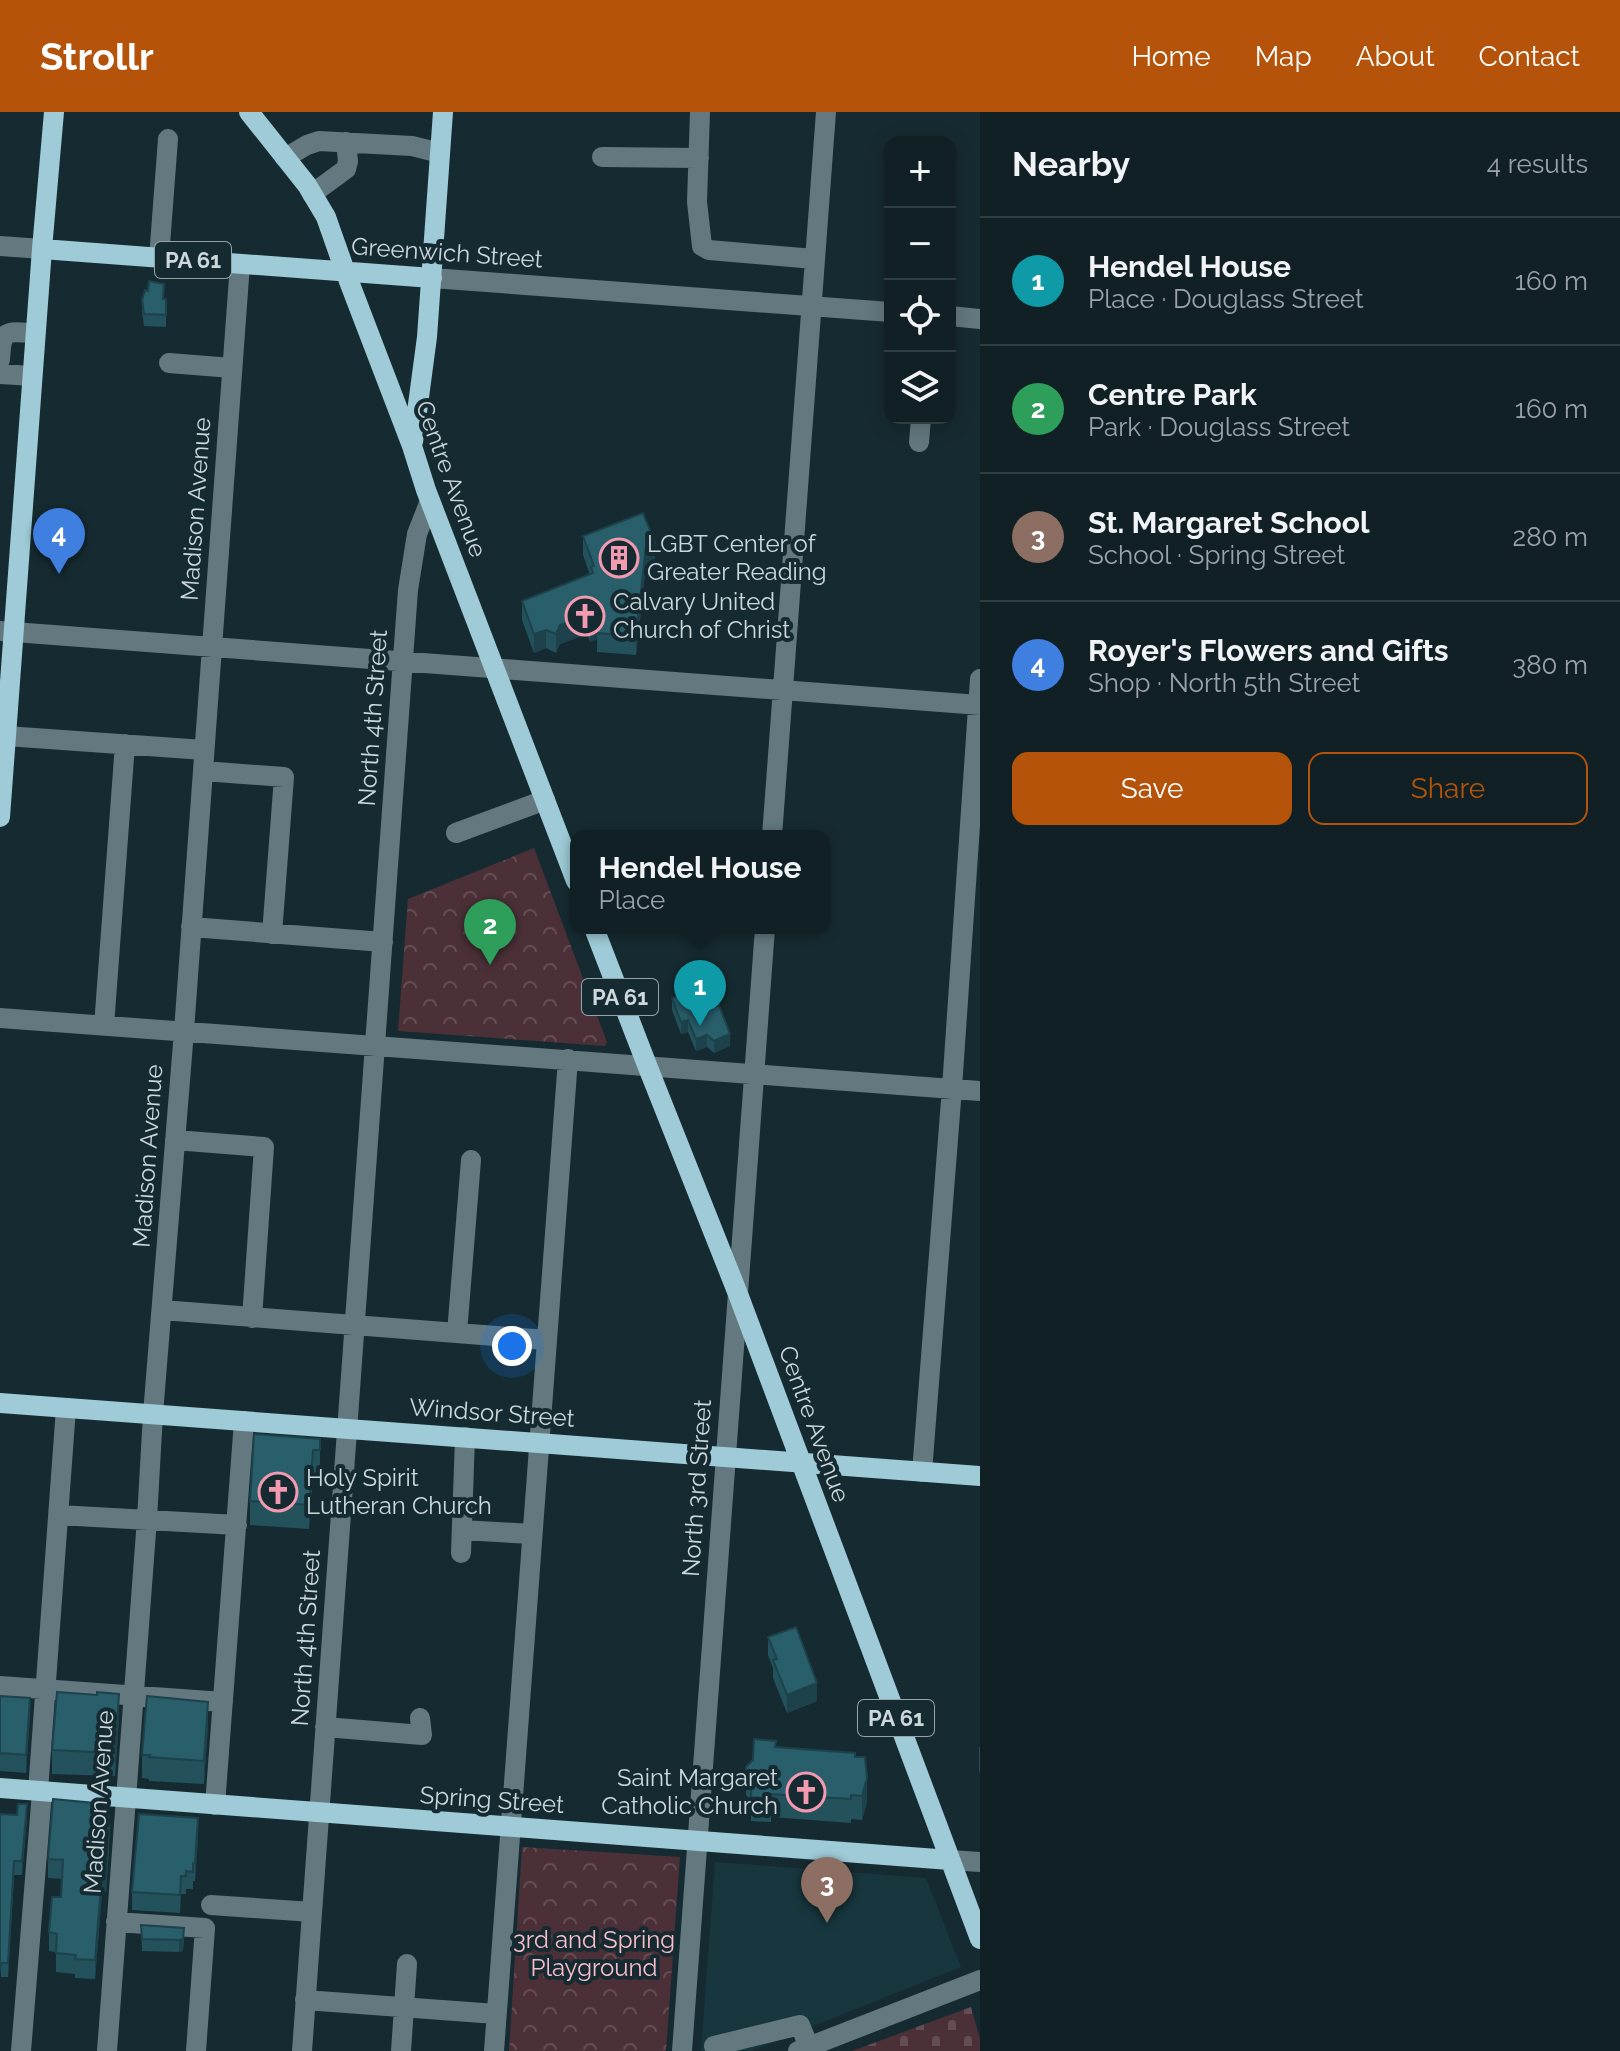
<!DOCTYPE html>
<meta charset="utf-8">
<style>
body{margin:0;font-family:Raleway,sans-serif;background:#19282d;color:#f1f3f6}
.controls{position:absolute;right:24px;top:24px;display:grid;overflow:hidden;border-radius:16px;box-shadow:0 4px 20px #0003}
.controls button{width:72px;height:72px;display:grid;place-items:center;padding:0;border:0;border-bottom:2px solid #303e42;background:#102025;color:#f1f3f6;font:40px sans-serif}
.you{position:absolute;left:512px;top:1234px;width:28px;height:28px;margin:-20px;border:6px solid #fff;border-radius:50%;background:#1a73e8;box-shadow:0 0 0 12px #1a73e833}
.badge{display:grid;place-items:center;width:52px;height:52px;border-radius:50%;background:#b45309;color:#fff;font-size:26px;font-weight:700}
.pin{position:absolute;translate:-50% -66px;filter:drop-shadow(0 2px 4px #0008)}
.pin::after{content:'';position:absolute;top:42px;width:28px;height:24px;background:inherit;clip-path:polygon(0 0,100% 0,50% 100%)}
.popup{position:absolute;left:570px;top:718px;width:260px;height:104px;box-sizing:border-box;display:grid;place-content:center;border-radius:16px;background:#102025;filter:drop-shadow(0 2px 6px #0005);font-size:26px;white-space:nowrap;color:#9ca3a7}
.popup b{font-size:30px;color:#f1f3f6}
.popup::after{content:'';position:absolute;left:50%;top:100%;margin-left:-16px;border:16px solid transparent;border-top-color:#102025}
.list{margin:0;padding:0;list-style:none}
h2{display:flex;justify-content:space-between;align-items:center;height:104px;margin:0;padding:0 32px;font-size:34px}
h2 small{font-size:26px;font-weight:400;color:#9ca3a7}
.list li{display:grid;grid-template-columns:52px 1fr auto;gap:24px;align-items:center;box-sizing:border-box;height:128px;padding:0 32px;border-top:2px solid #303e42}
.list b{display:block;font-size:30px;white-space:nowrap}
.list p{margin:0;font-size:26px;white-space:nowrap;color:#9ca3a7}
.list em{font-size:26px;font-style:normal;color:#9ca3a7}
.actions{display:flex;gap:16px;padding:24px 32px}
.actions a{flex:1;padding:18px 0;border:2px solid #b45309;border-radius:16px;text-align:center;font-size:28px;color:#b45309}
.actions .main{background:#b45309;color:#fff}
.icon{flex:none;width:44px;height:44px;fill:none;stroke:currentColor;stroke-width:2;stroke-linecap:round;stroke-linejoin:round}
.map{position:relative;flex:none;width:980px;height:1939px;overflow:hidden}
header{display:flex;align-items:center;gap:48px;box-sizing:border-box;height:112px;padding:0 40px;background:#b45309;color:#fff}
header strong{font-size:38px}
nav{display:flex;gap:44px;margin-inline-start:auto;font-size:28px}
main{display:flex}
aside{flex:1;background:#102025}
.map>svg:first-child{display:block}
.built{fill:#17363d}
.cemetery{fill:url(#cemetery-stones)}
.park{fill:url(#park-crowns)}
.lines{fill:none;stroke-linecap:round;stroke-linejoin:round}
.minor{stroke:#63797f;stroke-width:20}
.major{stroke:#9ecbd7;stroke-width:20}
.wall{fill:#23515c}
.shaded-wall{fill:#1d424b}
.building{fill:#295e6b;stroke:#1d424b;stroke-width:2}
.labels{text-anchor:middle;stroke-width:8;stroke-linejoin:round;paint-order:stroke}
.shield{fill:#162b31;stroke:#95a4a9;stroke-width:2}
.shield-label{font-size:22px;font-weight:bold;fill:#ccd8dc}
.street-label{font-size:24px;fill:#ccd8dc;stroke:#162b31}
.poi-label{font-size:24px;fill:#ccd8dc;stroke:#162b31;text-anchor:start}
.park-label{font-size:24px;fill:#fabdca;stroke:#162b31}
</style>
<header>
<strong>Strollr</strong>
<nav><a>Home</a><a>Map</a><a>About</a><a>Contact</a></nav>
</header>
<main>
<div class="map">
<svg width="980" height="1939" viewBox="0 0 980 1939">
<defs>
<pattern id="cemetery-stones" width="16" height="16" patternUnits="userSpaceOnUse" patternTransform="scale(2)"><rect width="16" height="16" fill="#4b3137"/><path d="M2 7V4a2 2 0 0 1 4 0v3zM10 15v-3a2 2 0 0 1 4 0v3z" fill="#644e53"/></pattern>
<pattern id="park-crowns" width="20" height="18" patternUnits="userSpaceOnUse" patternTransform="scale(2)"><rect width="20" height="18" fill="#4b3137"/><path d="M2 6a3 3 0 1 1 6 0M12 15a3 3 0 1 1 6 0" fill="none" stroke="#644e53"/></pattern>
</defs>
<rect width="100%" height="100%" fill="#162b31"/>
<!-- built -->
<path class="built" d="M715,1750L926,1766L961,1855L751,1939H701Z"/>
<!-- cemetery -->
<path class="cemetery" d="M971,1895L980,1927V1939H852Z"/>
<!-- park -->
<path class="park" d="M534,736L607,930L605,934L398,919L408,787Z
M522,1735L680,1745L666,1939H509Z"/>
<g class="lines">
<!-- minor -->
<path class="minor" d="M700,0L697,90L702,134L709,138L814,147
M602,45L699,46
M285,46L307,33L319,29L412,34L440,41
M312,82L346,57L348,49L346,30
M0,134L42,137
M159,146L168,27
M432,166L890,200
M950,204L980,207
M0,248C2,216 5,220 35,221
M169,251L232,256
M0,262L32,264
M919,330L921,306
M0,519L980,593
M6,624L204,638
M203,659L284,665L272,822
M456,721L545,688
M772,724L826,0
M191,815L383,830
M0,906L980,979
M104,914L125,632
M175,1028L264,1035L252,1206
M162,1198L547,1228
M457,1221L471,1048
M922,1360L952,976L980,567
M59,1403L237,1413
M462,1418L532,1422
M461,1441L465,1325
M0,1574L223,1590
M325,1615L422,1623L420,1606
M38,1679L66,1296
M215,1693L244,1309
M950,1748L980,1750
M211,1793L312,1800
M116,1810L205,1816L196,1939
M305,1888L496,1902
M714,1934L800,1913L809,1935
M21,1939L42,1680
M107,1939L147,1407L153,1302L184,919L240,152
M302,1939L408,478L417,422L430,389
M401,1939L407,1852
M494,1939L568,947
M682,1939L765,816
M798,1939L980,1868"/>
<!-- major -->
<path class="major" d="M249,0L307,73L326,105L345,159L412,334L426,378L576,769
M42,137L432,166
M413,330L427,225L443,0
M0,705L42,137L54,0
M594,816L647,953L738,1182L980,1827
M0,1291L980,1364
M0,1676L950,1748"/>
</g>
<!-- wall -->
<path class="wall" d="M166,187V215L144,214L142,200V188Z
M583,424L655,450L646,453L636,543L597,540V527L590,530L587,522L560,532L556,541L546,536L534,541L522,508V489L590,463L583,443Z
M672,886L712,896L730,934L714,941L707,935L696,939L688,920L681,922L672,898Z
M320,1327V1362H313L309,1417L250,1413V1389Z
M768,1525L817,1589L787,1601L773,1566V1556L768,1543Z
M0,1584L30,1604L26,1661L0,1659Z
M119,1606L115,1664L52,1662V1638Z
M208,1614L204,1672L149,1669V1667L142,1666V1643Z
M776,1635L855,1645L867,1690L862,1708L851,1707V1711L771,1705V1710L751,1709V1690L746,1683V1655Z
M979,1635H980V1662L979,1659Z
M105,1697L109,1738L106,1780L102,1781L95,1867L75,1866V1862L56,1860V1840L49,1839V1820L61,1785L62,1767L48,1766V1747Z
M0,1702L17,1703L27,1706L22,1763H14L8,1865H1V1873Z
M198,1724L195,1769H193V1777H186V1782H181L180,1801L132,1798V1780Z
M141,1813L184,1828L183,1839L179,1840L142,1839Z"/>
<!-- shaded-wall -->
<path class="shaded-wall" d="M655,431V450L646,453L636,543V524L646,434Z
M587,503V522L560,532L556,541V522L560,513Z
M598,508L597,527L590,530V511Z
M546,518V536L534,541V522Z
M688,908V920L681,922V910Z
M730,922V934L714,941V929Z
M707,923V935L696,939V927Z
M313,1338V1362L309,1417V1393Z
M817,1571V1589L787,1601V1583Z
M119,1582V1606L115,1664V1641Z
M30,1586V1604L26,1661V1643Z
M208,1590V1614L204,1672V1649Z
M867,1666V1690L862,1708V1684Z
M27,1692V1706L22,1763V1749Z
M198,1706V1724L195,1769V1751Z
M109,1719L106,1780L102,1781L95,1867V1848L102,1762Z
M14,1749V1763L8,1865V1851Z
M184,1816L183,1839L179,1840V1828Z"/>
<!-- building -->
<path class="building" d="M149,169L164,172L163,187H166V203L144,202L142,188L145,178L148,179Z
M643,401L655,431L646,434L636,524L597,521L598,508L590,511L587,503L560,513L556,522L546,518L534,522L522,489L593,461L591,455L594,454L583,424Z
M704,874L712,896L719,893L730,922L714,929L707,923L696,927L688,908L681,910L672,886Z
M254,1322L320,1327V1338H313L309,1393L250,1389Z
M796,1515L817,1571L787,1583L773,1548L777,1547L768,1525Z
M57,1580L97,1583V1580L119,1582L115,1641L52,1638Z
M0,1584L30,1586L26,1643L0,1641Z
M147,1584L208,1590L204,1649L149,1645L150,1643H142Z
M754,1627L776,1629L775,1635L855,1641V1645H865L867,1666L862,1684L851,1683V1687L771,1682V1687L751,1685L752,1668L746,1659V1655L753,1648Z
M53,1687L105,1692L104,1697H109V1719L106,1761L102,1762L95,1848L75,1847L76,1843L56,1841L57,1822L49,1820L52,1785H61L63,1748L48,1747Z
M18,1692H27L22,1749H14L8,1851H1L0,1859V1702L17,1703Z
M139,1702L198,1706L195,1751H193V1760L186,1759V1764H181L180,1783L132,1780Z
M141,1813L184,1816L183,1827L179,1828L142,1827Z"/>
<!-- icons -->
<defs>
<g id="building-ring" transform="scale(2)"><circle r="9.5" fill="#162b31" stroke="#f29aaf" stroke-width="1.5"/><path d="M-4-6H4V6H1V3H-1V6H-4ZM-2.5-4.3h1.7v1.8h-1.7ZM.8-4.3h1.7v1.8H.8ZM-2.5-1h1.7V.8h-1.7ZM.8-1h1.7V.8H.8Z" fill="#f29aaf"/></g>
<g id="church-ring" transform="scale(2)"><circle r="9.5" fill="#162b31" stroke="#f29aaf" stroke-width="1.5"/><path d="M-1.2-6h2.4v3.5h3.3v2.4h-3.3V6h-2.4V-.1h-3.3v-2.4h3.3Z" fill="#f29aaf"/></g>
</defs>
<g fill-rule="evenodd">
<use href="#building-ring" x="619" y="446"/>
<use href="#church-ring" x="585" y="504"/>
<use href="#church-ring" x="278" y="1380"/>
<use href="#church-ring" x="806" y="1680"/>
</g>
<g class="labels">
<!-- shield labels -->
<g class="shield">
<rect x="155" y="130" width="76" height="36" rx="6"/>
<rect x="582" y="867" width="76" height="36" rx="6"/>
<rect x="858" y="1588" width="76" height="36" rx="6"/>
</g>
<g class="shield-label">
<text x="193" y="156">PA 61</text>
<text x="620" y="893">PA 61</text>
<text x="896" y="1614">PA 61</text>
</g>
<!-- street labels -->
<g class="street-label">
<text transform="translate(447 141) rotate(4)" y="8">Greenwich Street</text>
<text transform="translate(451 367) rotate(70)" y="8">Centre Avenue</text>
<text transform="translate(196 397) rotate(-86)" y="8">Madison Avenue</text>
<text transform="translate(373 606) rotate(-86)" y="8">North 4th Street</text>
<text transform="translate(148 1044) rotate(-86)" y="8">Madison Avenue</text>
<text transform="translate(492 1301) rotate(4)" y="8">Windsor Street</text>
<text transform="translate(814 1312) rotate(70)" y="8">Centre Avenue</text>
<text transform="translate(697 1376) rotate(-86)" y="8">North 3rd Street</text>
<text transform="translate(306 1526) rotate(-86)" y="8">North 4th Street</text>
<text transform="translate(492 1688) rotate(4)" y="8">Spring Street</text>
<text transform="translate(99 1690) rotate(-86)" y="8">Madison Avenue</text>
</g>
<!-- poi labels -->
<g class="poi-label">
<text x="647" y="440">LGBT Center of<tspan x="647" dy="28">Greater Reading</tspan></text>
<text x="613" y="498">Calvary United<tspan x="613" dy="28">Church of Christ</tspan></text>
<text x="306" y="1374">Holy Spirit<tspan x="306" dy="28">Lutheran Church</tspan></text>
<text x="778" y="1674" text-anchor="end">Saint Margaret<tspan x="778" dy="28">Catholic Church</tspan></text>
</g>
<!-- park labels -->
<g class="park-label">
<text x="594" y="1836">3rd and Spring<tspan x="594" dy="28">Playground</tspan></text>
</g>
</g>
</svg>
<div class="controls">
<button>+</button>
<button>−</button>
<button><svg class="icon" aria-label="locate" viewBox="0 0 24 24"><circle cx="12" cy="12" r="6"/><path d="M12 2v4M12 18v4M2 12h4M18 12h4"/></svg></button>
<button><svg class="icon" aria-label="layers" viewBox="0 0 24 24"><path d="M12 4l9 5-9 5-9-5zM3 14l9 5 9-5"/></svg></button>
</div>
<div class="you"></div>
<div class="pin badge" style="left:700px;top:914px;background:#0f9aa8">1</div>
<div class="popup"><b>Hendel House</b>Place</div>
<div class="pin badge" style="left:490px;top:853px;background:#2e9e5b">2</div>
<div class="pin badge" style="left:827px;top:1811px;background:#8d6e63">3</div>
<div class="pin badge" style="left:59px;top:462px;background:#3f7fe0">4</div>
</div>
<aside>
<h2>Nearby<small>4 results</small></h2>
<ul class="list">
<li><span class="badge" style="background:#0f9aa8">1</span><div><b>Hendel House</b><p>Place · Douglass Street</p></div><em>160 m</em></li>
<li><span class="badge" style="background:#2e9e5b">2</span><div><b>Centre Park</b><p>Park · Douglass Street</p></div><em>160 m</em></li>
<li><span class="badge" style="background:#8d6e63">3</span><div><b>St. Margaret School</b><p>School · Spring Street</p></div><em>280 m</em></li>
<li><span class="badge" style="background:#3f7fe0">4</span><div><b>Royer's Flowers and Gifts</b><p>Shop · North 5th Street</p></div><em>380 m</em></li>
</ul>
<div class="actions"><a class="main">Save</a><a>Share</a></div>
</aside>
</main>
